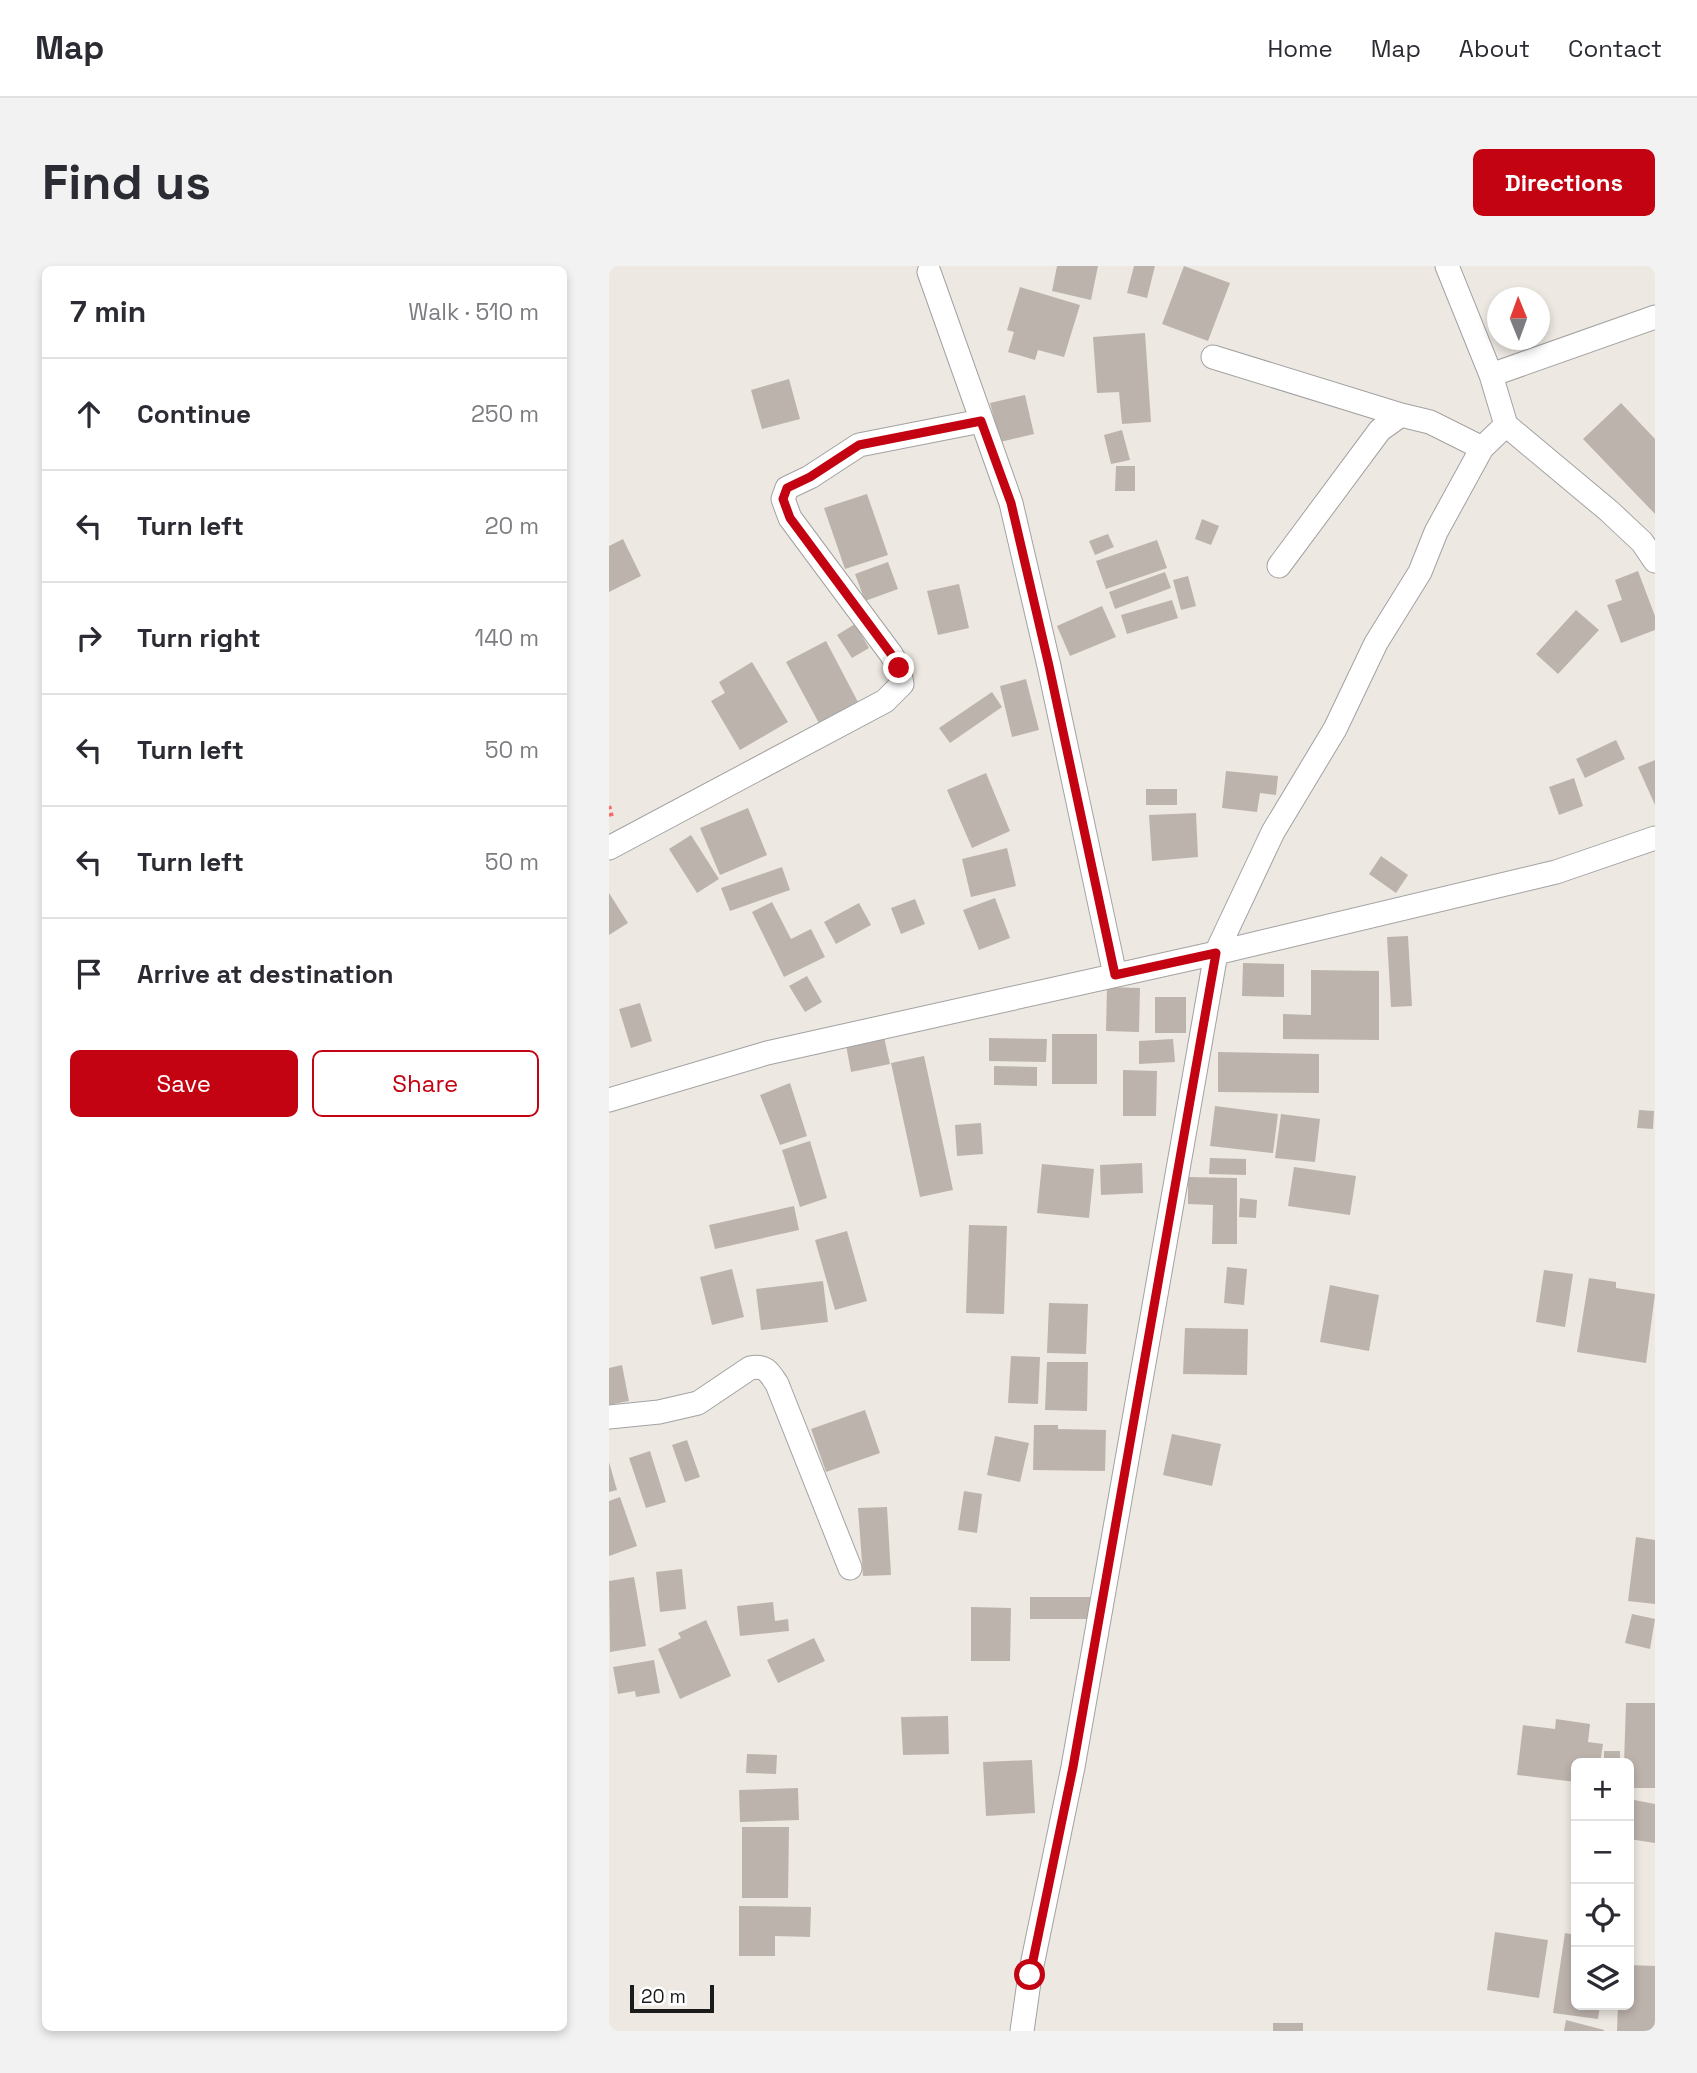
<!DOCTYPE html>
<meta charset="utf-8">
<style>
body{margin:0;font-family:"Space Grotesk",sans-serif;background:#f2f2f3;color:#2b2b33}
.controls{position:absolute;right:21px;bottom:21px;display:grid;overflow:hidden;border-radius:10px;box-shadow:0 4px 10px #0003}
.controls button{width:63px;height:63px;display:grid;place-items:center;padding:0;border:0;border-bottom:2px solid #e1e1e2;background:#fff;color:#2b2b33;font:35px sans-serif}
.compass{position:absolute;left:878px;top:21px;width:63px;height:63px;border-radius:50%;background:#fff;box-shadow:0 4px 10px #0003;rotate:359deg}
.scale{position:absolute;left:21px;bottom:18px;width:84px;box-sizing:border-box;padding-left:7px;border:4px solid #1b1b1b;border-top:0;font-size:19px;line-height:24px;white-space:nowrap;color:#1b1b1b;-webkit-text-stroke:5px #fff;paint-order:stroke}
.stop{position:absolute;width:21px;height:21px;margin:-16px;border:5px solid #c30311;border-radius:50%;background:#fff}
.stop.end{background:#c30311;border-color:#fff;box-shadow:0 2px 7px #0008}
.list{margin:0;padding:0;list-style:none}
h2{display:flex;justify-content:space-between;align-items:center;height:91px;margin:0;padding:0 28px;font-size:30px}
h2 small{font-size:23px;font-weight:400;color:#7c7c81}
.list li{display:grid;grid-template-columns:46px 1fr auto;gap:21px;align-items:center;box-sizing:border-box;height:112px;padding:0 28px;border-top:2px solid #e1e1e2}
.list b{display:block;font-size:26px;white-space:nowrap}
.list em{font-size:23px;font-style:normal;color:#7c7c81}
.actions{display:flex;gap:14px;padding:21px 28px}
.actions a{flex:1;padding:16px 0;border:2px solid #c30311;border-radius:10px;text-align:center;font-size:24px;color:#c30311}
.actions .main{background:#c30311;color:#fff}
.icon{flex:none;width:38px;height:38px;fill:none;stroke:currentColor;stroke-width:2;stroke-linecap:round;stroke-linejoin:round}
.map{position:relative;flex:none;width:1046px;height:1765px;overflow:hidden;border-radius:10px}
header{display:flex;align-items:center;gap:42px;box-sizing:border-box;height:98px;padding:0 35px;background:#fff;border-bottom:2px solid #e1e1e2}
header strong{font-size:33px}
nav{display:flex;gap:38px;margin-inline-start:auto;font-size:24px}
.intro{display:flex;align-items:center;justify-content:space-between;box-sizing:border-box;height:168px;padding:0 42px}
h1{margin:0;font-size:49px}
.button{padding:18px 32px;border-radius:10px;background:#c30311;color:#fff;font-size:24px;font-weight:700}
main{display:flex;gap:42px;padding:0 42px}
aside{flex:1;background:#fff;border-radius:10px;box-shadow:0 4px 10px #0003}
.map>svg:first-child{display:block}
.building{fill:#bdb3ad}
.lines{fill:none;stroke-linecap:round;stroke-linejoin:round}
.street-casing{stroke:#a2a2a2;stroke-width:25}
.path{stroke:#f76c67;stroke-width:4.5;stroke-dasharray:3.5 3.5;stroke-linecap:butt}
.street{stroke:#fff;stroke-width:23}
.route{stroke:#c30311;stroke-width:9}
</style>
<header>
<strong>Map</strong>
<nav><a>Home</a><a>Map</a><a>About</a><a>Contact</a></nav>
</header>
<div class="intro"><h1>Find us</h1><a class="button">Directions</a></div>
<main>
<aside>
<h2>7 min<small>Walk · 510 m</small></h2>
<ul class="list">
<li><svg class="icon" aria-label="ahead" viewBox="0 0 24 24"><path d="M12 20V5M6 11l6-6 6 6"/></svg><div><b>Continue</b></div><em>250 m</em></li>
<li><svg class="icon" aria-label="left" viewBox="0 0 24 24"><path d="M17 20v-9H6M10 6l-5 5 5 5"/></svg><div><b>Turn left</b></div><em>20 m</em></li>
<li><svg class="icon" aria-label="right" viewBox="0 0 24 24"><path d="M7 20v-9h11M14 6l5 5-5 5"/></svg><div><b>Turn right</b></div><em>140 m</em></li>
<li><svg class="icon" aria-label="left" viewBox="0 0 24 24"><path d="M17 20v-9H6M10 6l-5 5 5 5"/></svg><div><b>Turn left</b></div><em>50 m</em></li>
<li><svg class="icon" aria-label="left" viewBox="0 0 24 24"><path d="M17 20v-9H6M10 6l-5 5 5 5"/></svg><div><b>Turn left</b></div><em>50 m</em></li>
<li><svg class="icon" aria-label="arrive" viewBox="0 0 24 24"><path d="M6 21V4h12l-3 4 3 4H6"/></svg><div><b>Arrive at destination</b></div></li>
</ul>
<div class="actions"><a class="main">Save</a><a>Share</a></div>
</aside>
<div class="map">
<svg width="1046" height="1765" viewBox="0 0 1046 1765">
<rect width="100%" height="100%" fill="#ede8e1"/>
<!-- building -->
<path class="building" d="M448,0H489L482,34L443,25Z
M525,0H546L538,32L518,27Z
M575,0L621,17L599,75L553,58Z
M411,21L471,39L455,91L429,84L426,94L399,86L405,66L398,64Z
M536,67L542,156L513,158L510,126L488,127L484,71Z
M180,113L191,153L153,163L142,124Z
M416,129L425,168L391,176L381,137Z
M1012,137L1046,173V248L974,173Z
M513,164L521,194L502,198L495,169Z
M507,200H526V225H506Z
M258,228L279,289L236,303L215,242Z
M593,253L610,260L602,279L586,273Z
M499,268L505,281L486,289L480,275Z
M14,273L32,310L0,326V280Z
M548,274L558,302L497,323L487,295Z
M279,296L289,323L256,335L246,308Z
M1029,305L1046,350V364L1012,377L998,339L1013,334L1006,314Z
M556,306L562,322L506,343L500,326Z
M579,310L587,340L572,344L564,314Z
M350,318L360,362L329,369L318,325Z
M563,334L569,352L518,368L512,349Z
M493,340L507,371L461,390L448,360Z
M967,344L990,364L949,408L927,388Z
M246,358L260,382L243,392L228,369Z
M217,375L250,438L211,459L177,396Z
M143,396L179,456L131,484L102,435L116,427L110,416Z
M417,413L430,464L403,471L391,420Z
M383,426L393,441L341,477L330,462Z
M1007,474L1016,493L976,512L967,493Z
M1046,494V539L1029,501Z
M617,505L669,510L667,529L651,527L648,546L613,542Z
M377,507L401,565L363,582L338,524Z
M965,512L974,540L950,549L940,521Z
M537,523H568V539H537Z
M139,542L158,589L111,609L91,562Z
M587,547L589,591L543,595L540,549Z
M82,569L110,613L88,627L60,583Z
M398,582L407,620L362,631L353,593Z
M772,590L799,609L787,627L760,608Z
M173,601L181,624L121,645L112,622Z
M0,627L19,657L0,669Z
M386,632L401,672L370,684L354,644Z
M306,633L316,658L292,668L282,642Z
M163,636L182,673L202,663L216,691L175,711L143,646Z
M250,637L262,659L227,678L215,656Z
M799,670L803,740L782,741L778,671Z
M634,697L675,698V731L633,730Z
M702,704L770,705V774L674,773V748L702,749Z
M198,710L213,736L196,746L180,720Z
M498,721L531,722L530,766L497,765Z
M546,731H577V767H546Z
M31,737L43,775L22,782L10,743Z
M443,768H488V818H443Z
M275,771L281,798L242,806L237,779Z
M380,772L438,773L437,796L380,795Z
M564,773L566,796L530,798V775Z
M609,786L710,788V827L609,826Z
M315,790L344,924L311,931L282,797Z
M385,800L428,801V820L385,819Z
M514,804L548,805L547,850H514Z
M181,817L198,870L171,879L151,829Z
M606,840L669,848L664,887L601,880Z
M1030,844L1045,845L1044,863L1028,862Z
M672,848L711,853L706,896L666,892Z
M372,857L374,888L348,890L346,859Z
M201,875L218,932L191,941L173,884Z
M601,892L637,893V909L600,908Z
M533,897L534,927L492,929L491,899Z
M433,898L485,903L480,952L428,947Z
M685,901L747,910L741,949L679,940Z
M579,911L628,912V978H603L604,939L579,938Z
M631,932L648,934L647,952L630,951Z
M185,940L190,964L106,983L100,959Z
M360,959L398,960L395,1048L357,1047Z
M238,965L258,1035L226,1044L206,974Z
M618,1001L638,1003L635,1039L615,1037Z
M123,1003L135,1051L103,1059L91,1011Z
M935,1004L964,1008L956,1061L927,1056Z
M980,1012L1007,1016V1022L1046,1028L1037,1097L968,1086Z
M214,1015L219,1056L152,1064L147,1023Z
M721,1019L770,1029L760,1085L711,1076Z
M440,1037L479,1038L477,1088L438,1087Z
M576,1062L639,1063L638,1109L574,1108Z
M402,1090L431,1091L429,1138L399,1137Z
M438,1096H479L478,1145L436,1144Z
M13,1099L20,1135L0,1139V1102Z
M256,1144L271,1187L217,1206L202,1163Z
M425,1159H449V1163L497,1164L496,1205L424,1204Z
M563,1168L612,1178L603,1220L554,1209Z
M386,1170L420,1177L411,1216L378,1209Z
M78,1174L91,1211L76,1216L63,1179Z
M41,1185L57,1236L37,1242L20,1192Z
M0,1196L8,1224L0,1226Z
M355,1225L373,1228L368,1267L349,1264Z
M11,1231L28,1280L0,1290V1235Z
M278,1241L282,1309L254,1310L249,1242Z
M1027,1271L1046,1274V1338L1019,1335Z
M73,1303L77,1343L51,1346L47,1306Z
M25,1311L37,1380L1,1386L0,1315Z
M421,1331H485V1353H421Z
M164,1336L166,1355L179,1353L180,1365L131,1370L128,1340Z
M362,1341L402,1342L401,1395H362Z
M1023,1348L1046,1353L1041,1383L1016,1377Z
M97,1354L122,1410L71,1433L49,1383L72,1372L69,1367Z
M205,1372L216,1395L169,1417L158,1394Z
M45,1394L51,1427L27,1431L26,1425L9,1428L4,1401Z
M1017,1437H1046V1522H1020V1497H1015Z
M339,1450L340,1488L294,1489L292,1451Z
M947,1453L981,1458L979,1476L994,1478L991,1497H967V1516L908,1509L914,1459L946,1463Z
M995,1485H1011V1497H995Z
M138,1488L168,1489L167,1508L137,1507Z
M423,1494L426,1547L377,1550L374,1496Z
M189,1522L190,1554L131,1556L130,1524Z
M1020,1533L1046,1538V1577L1020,1573Z
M133,1561H180L179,1632H133Z
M1020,1612H1025L1023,1645H1020Z
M130,1640L202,1641L201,1671L166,1670V1690H130Z
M886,1666L939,1674L930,1732L878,1724Z
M956,1667L967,1669V1739H991L989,1753L944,1747Z
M1020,1699L1046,1700V1765H1008L1009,1739H1020Z
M957,1754L995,1764V1765H955Z
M664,1757H694V1765H664Z"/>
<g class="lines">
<!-- street casing -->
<g class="street-casing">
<path id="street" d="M838,0L882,109L897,159L1000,245L1033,276L1046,295
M320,6L402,237L440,400L506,709
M604,91L792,149
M882,109L1046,51
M670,300L771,164L792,149L821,156L873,182
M0,582L276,435L293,418L290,402L282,388L181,252L174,233L178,222L201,211L250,179L372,155
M0,834L158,787L607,687L947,606L1046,572
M0,1151L50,1146L89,1137L141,1102C157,1099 160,1106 168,1118L241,1302
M413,1765L421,1709L464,1501L607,687L664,566L726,463L767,377L811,306L827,266L873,182L897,159"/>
</g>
<!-- path -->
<path class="path" d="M0,540L3,552"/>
<!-- street -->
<use href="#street" class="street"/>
</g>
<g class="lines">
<!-- route -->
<path class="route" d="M290,402L282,388L181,252L174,233L178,222L201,211L250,179L372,155L402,237L440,400L506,709L607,687L464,1501L421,1709"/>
</g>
</svg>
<div class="controls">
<button>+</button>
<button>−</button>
<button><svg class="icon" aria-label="locate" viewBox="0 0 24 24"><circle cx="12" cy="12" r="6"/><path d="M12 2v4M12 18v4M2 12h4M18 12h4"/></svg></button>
<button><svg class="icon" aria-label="layers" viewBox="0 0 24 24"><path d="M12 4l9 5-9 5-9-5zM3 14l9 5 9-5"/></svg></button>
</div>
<svg class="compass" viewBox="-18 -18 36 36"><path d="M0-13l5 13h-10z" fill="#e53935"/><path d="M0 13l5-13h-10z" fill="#7c7c81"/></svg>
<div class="scale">20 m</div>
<div class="stop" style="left:421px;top:1709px"></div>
<div class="stop end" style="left:290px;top:402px"></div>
</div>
</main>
